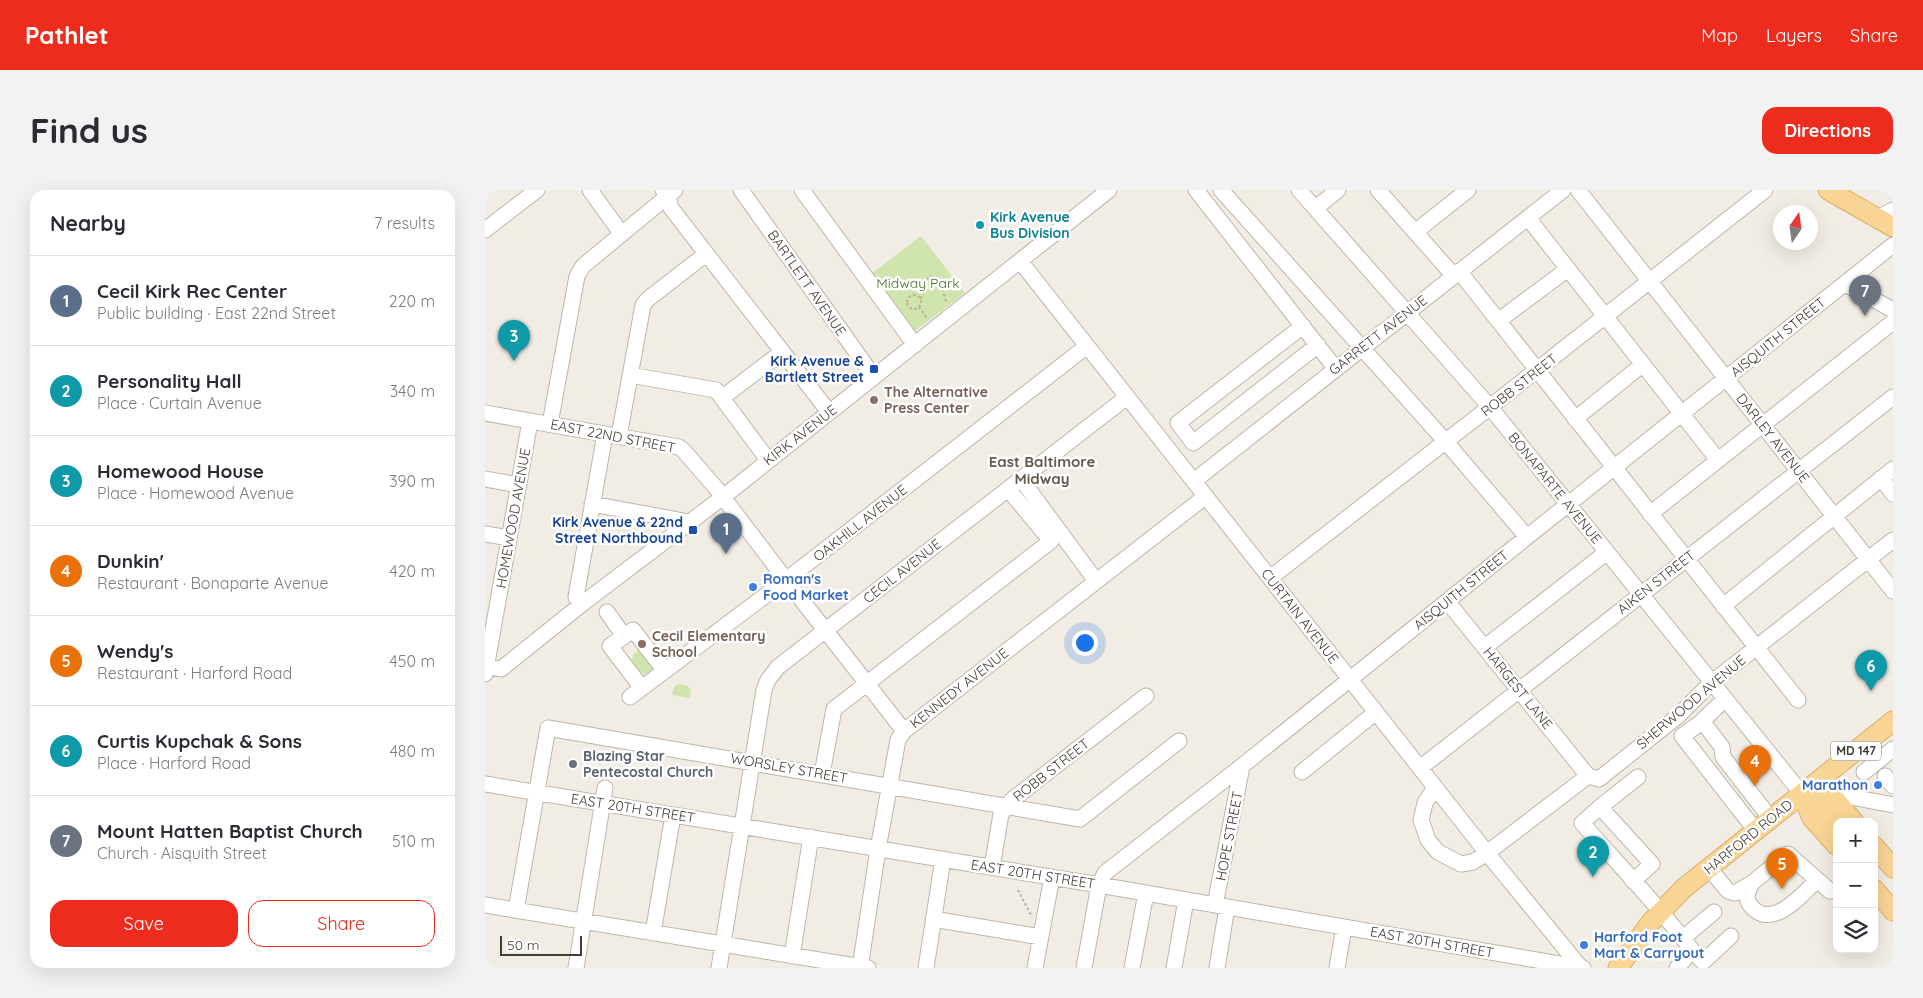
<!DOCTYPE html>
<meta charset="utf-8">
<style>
body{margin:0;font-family:Quicksand,sans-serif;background:#f2f2f3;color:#2b2b33}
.controls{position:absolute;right:15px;bottom:15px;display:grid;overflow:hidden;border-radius:10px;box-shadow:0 5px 20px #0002}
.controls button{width:45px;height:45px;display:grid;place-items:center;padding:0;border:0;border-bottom:1px solid #e1e1e2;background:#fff;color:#2b2b33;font:25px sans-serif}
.compass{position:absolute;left:1288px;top:15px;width:45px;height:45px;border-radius:50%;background:#fff;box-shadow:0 5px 20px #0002;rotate:13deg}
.scale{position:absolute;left:15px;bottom:12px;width:82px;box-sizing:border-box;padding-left:5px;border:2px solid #423c34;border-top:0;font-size:14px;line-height:18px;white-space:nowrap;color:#423c34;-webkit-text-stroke:4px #fff;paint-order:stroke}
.you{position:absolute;left:599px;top:452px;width:18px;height:18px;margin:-12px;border:4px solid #fff;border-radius:50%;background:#1a73e8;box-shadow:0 0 0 8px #1a73e833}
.badge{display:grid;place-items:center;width:32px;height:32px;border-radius:50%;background:#ee2c1e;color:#fff;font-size:16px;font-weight:700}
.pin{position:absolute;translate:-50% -41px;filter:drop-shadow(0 1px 2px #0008)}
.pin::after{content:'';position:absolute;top:26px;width:18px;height:15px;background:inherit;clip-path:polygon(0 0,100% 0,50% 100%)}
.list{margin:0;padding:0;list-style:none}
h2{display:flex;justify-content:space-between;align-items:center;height:65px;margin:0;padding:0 20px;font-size:21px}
h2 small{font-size:16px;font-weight:400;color:#7c7c81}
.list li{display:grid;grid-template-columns:32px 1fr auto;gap:15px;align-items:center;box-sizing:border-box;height:90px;padding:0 20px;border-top:1px solid #e1e1e2}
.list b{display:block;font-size:19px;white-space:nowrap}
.list p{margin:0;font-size:16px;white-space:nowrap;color:#7c7c81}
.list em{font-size:16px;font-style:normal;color:#7c7c81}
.actions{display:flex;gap:10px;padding:15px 20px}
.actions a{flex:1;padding:11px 0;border:1px solid #ee2c1e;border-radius:15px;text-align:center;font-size:18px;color:#ee2c1e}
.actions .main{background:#ee2c1e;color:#fff}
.icon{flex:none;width:28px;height:28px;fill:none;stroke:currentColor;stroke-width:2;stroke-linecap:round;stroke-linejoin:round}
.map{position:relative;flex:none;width:1408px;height:778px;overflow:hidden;border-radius:15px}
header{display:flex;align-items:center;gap:30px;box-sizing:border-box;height:70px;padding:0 25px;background:#ee2c1e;color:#fff}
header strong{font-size:24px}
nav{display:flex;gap:28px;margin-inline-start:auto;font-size:18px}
.intro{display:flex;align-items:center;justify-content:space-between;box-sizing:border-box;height:120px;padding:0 30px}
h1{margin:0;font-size:35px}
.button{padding:12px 22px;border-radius:15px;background:#ee2c1e;color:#fff;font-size:18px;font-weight:700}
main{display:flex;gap:30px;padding:0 30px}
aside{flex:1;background:#fff;border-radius:15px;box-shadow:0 5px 20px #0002}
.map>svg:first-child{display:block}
.green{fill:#d0e4ae}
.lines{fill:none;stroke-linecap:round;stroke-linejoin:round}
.minor-casing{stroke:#bfb6aa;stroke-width:17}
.major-casing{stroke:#dcaf66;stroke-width:21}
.path{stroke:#bdad99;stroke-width:2;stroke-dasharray:2.5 2.5;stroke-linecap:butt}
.minor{stroke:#fff;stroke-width:15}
.major{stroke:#f8d495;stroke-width:19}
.culture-dot{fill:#0f9aa8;stroke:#fff;stroke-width:2}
.transit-dot{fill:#1a4fb4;stroke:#fff;stroke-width:2}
.education-dot{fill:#8d6e63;stroke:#fff;stroke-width:2}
.shop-dot{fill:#3f7fe0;stroke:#fff;stroke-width:2}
.worship-dot{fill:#6b7280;stroke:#fff;stroke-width:2}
.labels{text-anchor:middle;stroke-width:5;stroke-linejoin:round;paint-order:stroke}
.shield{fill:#fff;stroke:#7b7671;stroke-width:1}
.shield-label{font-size:12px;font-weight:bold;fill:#423c34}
.culture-label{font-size:14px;font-weight:bold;fill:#0d838f;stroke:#fff;text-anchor:start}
.street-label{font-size:14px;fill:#423c34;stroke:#fff}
.park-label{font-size:14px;fill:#4b702b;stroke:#fff}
.transit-label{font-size:14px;font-weight:bold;fill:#164399;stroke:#fff;text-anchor:end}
.education-label{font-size:14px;font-weight:bold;fill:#785e54;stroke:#fff;text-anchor:start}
.shop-label{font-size:14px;font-weight:bold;fill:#366cbe;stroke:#fff;text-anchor:start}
.worship-label{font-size:14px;font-weight:bold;fill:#5b616d;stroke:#fff;text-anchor:start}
.neighbourhood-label{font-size:15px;font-weight:bold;fill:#65594c;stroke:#fff}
</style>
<header>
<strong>Pathlet</strong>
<nav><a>Map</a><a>Layers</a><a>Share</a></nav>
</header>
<div class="intro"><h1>Find us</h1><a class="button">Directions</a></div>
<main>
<aside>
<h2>Nearby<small>7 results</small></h2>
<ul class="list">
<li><span class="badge" style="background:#5c6f8a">1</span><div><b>Cecil Kirk Rec Center</b><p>Public building · East 22nd Street</p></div><em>220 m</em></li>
<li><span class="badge" style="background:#0f9aa8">2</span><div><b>Personality Hall</b><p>Place · Curtain Avenue</p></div><em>340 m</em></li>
<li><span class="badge" style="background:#0f9aa8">3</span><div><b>Homewood House</b><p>Place · Homewood Avenue</p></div><em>390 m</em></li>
<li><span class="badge" style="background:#e8710a">4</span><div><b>Dunkin'</b><p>Restaurant · Bonaparte Avenue</p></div><em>420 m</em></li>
<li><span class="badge" style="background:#e8710a">5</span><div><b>Wendy's</b><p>Restaurant · Harford Road</p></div><em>450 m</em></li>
<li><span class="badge" style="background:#0f9aa8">6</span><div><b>Curtis Kupchak &amp; Sons</b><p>Place · Harford Road</p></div><em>480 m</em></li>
<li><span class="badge" style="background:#6b7280">7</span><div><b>Mount Hatten Baptist Church</b><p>Church · Aisquith Street</p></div><em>510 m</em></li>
</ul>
<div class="actions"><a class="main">Save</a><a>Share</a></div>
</aside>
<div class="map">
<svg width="1408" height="778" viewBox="0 0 1408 778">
<rect width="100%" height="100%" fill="#f1ece4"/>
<!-- green -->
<path class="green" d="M436,46L480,103L430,141L386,84Z
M153,460H160L167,470L168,479L161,484L150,481L146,475L148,465Z
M193,494L203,496L206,501L205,508L187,505L189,497Z"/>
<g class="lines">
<!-- minor casing -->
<g class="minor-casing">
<path id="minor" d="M105,0L136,43
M178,0L183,6L186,18L344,222
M256,0L389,187
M317,0L430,155
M711,0L851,179
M736,0L961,252L1042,347
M814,0L1005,217L1317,604
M893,0L969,86
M1093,0L1408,401
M831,18L853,0
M1043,28L1233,270
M1392,28L1408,20
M0,40L52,0
M930,42L983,0
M535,71L1002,663L1096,778
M974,81L1313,510
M1360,94L1408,120
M1013,131L1083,79
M818,136L693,233L708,253L833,155
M145,185L231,200L283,270
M237,208L297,162
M0,223L194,257L198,260L231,298L301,390L419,541
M1090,229L1157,175
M65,234L92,86L98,76L190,0
M134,246L158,115L163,109L221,64
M1396,288L1408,304
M0,289L34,295
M536,289L611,391
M709,291L1078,0
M107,314L204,332
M1165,324L1408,132
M0,344L24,348
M785,388L1005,217L1280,0
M962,411L1103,586
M97,414L91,407L120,244
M1238,416L1408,279
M122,422L139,446
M1000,457L1122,362
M0,476L16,479L97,414L238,307L624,0
M0,484L45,231
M157,498L125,456L148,440L180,481
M145,507L301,390L602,156
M1239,510L1214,534L1197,546L1271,641
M1217,531L1237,557L1238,567L1286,629
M935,578L1408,207
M817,582L891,522
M1379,582L1408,559
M337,584L349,519L566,351L523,299
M1103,586L1114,589L1193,526L1226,493L1408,350
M1400,586L1408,596
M0,594L614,695L1098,778
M950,597L940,613L936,630L943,650L953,662L976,674L988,672L1002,663L1103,586
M1345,603L1408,615
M1115,617L1153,587
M507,677L516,624L528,609L661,506
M1224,678L1243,701L1250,703L1267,693L1303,664L1345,701
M1148,691L1167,674L1115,617L1097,633C1134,675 1173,715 1207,760L1192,778
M1267,693C1263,701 1260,707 1265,715C1286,742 1317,705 1332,690
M0,715L383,778
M730,715L757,576
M31,720L63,538L595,629L694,551
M448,729L556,747
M168,743L188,625
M1198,748L1229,722
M1207,760L1218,772L1246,746
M307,766L326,647
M91,778L120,598
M234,778L279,500L283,490L293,477L642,207
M375,778L393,659L413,550L419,541L721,306
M441,778L458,669
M550,778L567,687
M599,778L614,695L620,683L757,576L1042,347L1408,55
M647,778L661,703
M689,778L701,710
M732,778L742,717
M852,778L859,737"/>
</g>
<!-- major casing -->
<g class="major-casing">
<path id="major" d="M1343,0L1408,37
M1334,590L1369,632
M1317,604L1327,628L1352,656
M1317,604L1339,619L1355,632
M1389,656L1408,678
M1389,699L1408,721
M1133,778L1166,732L1199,698L1408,531"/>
</g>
<!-- path -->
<path class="path" d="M422 112a7 7 0 1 1 14 0a7 7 0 1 1-14 0Z
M436,109L440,92L444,87C461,85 456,103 462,113
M434,117L441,127
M533,700L547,727"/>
<!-- minor -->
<use href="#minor" class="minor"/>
<!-- major -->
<use href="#major" class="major"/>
</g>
<!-- markers -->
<circle class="culture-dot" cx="495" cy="35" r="5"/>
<g class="transit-dot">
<rect x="384" y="174" width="10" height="10" rx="2.5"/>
<rect x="203" y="335" width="10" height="10" rx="2.5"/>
</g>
<g class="education-dot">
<circle cx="389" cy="210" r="5"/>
<circle cx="157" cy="454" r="5"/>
</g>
<g class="shop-dot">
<circle cx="268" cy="397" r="5"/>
<circle cx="1393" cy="595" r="5"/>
<circle cx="1099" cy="755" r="5"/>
</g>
<circle class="worship-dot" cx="88" cy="574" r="5"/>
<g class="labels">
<!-- shield labels -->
<rect class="shield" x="1346" y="551.5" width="50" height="19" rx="4"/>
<g class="shield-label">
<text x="1371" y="565">MD 147</text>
</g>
<!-- culture labels -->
<g class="culture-label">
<text x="505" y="32">Kirk Avenue<tspan x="505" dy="16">Bus Division</tspan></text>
</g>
<!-- street labels -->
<g class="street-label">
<text transform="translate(322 93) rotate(55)" y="5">BARTLETT AVENUE</text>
<text transform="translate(893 145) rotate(-38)" y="5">GARRETT AVENUE</text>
<text transform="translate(1293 147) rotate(-39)" y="5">AISQUITH STREET</text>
<text transform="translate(1034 195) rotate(-38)" y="5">ROBB STREET</text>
<text transform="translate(315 245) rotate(-38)" y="5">KIRK AVENUE</text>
<text transform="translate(128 246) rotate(11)" y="5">EAST 22ND STREET</text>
<text transform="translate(1288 248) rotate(52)" y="5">DARLEY AVENUE</text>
<text transform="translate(1070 298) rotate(51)" y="5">BONAPARTE AVENUE</text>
<text transform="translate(28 328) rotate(-80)" y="5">HOMEWOOD AVENUE</text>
<text transform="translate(375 333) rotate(-38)" y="5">OAKHILL AVENUE</text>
<text transform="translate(417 381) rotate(-38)" y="5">CECIL AVENUE</text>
<text transform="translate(1171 392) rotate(-38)" y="5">AIKEN STREET</text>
<text transform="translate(976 400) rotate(-39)" y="5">AISQUITH STREET</text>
<text transform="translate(815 426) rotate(52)" y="5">CURTAIN AVENUE</text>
<text transform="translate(474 498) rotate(-38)" y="5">KENNEDY AVENUE</text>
<text transform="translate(1033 498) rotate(51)" y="5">HARGEST LANE</text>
<text transform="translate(1206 512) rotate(-40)" y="5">SHERWOOD AVENUE</text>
<text transform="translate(304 578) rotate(10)" y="5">WORSLEY STREET</text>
<text transform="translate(566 580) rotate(-38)" y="5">ROBB STREET</text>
<text transform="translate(148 618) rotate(9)" y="5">EAST 20TH STREET</text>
<text transform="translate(744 646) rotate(-79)" y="5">HOPE STREET</text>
<text transform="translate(1263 647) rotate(-39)" y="5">HARFORD ROAD</text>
<text transform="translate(548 684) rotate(9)" y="5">EAST 20TH STREET</text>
<text transform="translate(947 752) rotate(10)" y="5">EAST 20TH STREET</text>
</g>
<!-- park labels -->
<g class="park-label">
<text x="433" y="98">Midway Park</text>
</g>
<!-- transit labels -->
<g class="transit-label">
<text x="379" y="176">Kirk Avenue &amp;<tspan x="379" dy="16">Bartlett Street</tspan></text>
<text x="198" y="337">Kirk Avenue &amp; 22nd<tspan x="198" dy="16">Street Northbound</tspan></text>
</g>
<!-- education labels -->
<g class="education-label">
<text x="399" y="207">The Alternative<tspan x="399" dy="16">Press Center</tspan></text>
<text x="167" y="451">Cecil Elementary<tspan x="167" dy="16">School</tspan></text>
</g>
<!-- shop labels -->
<g class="shop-label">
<text x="278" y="394">Roman's<tspan x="278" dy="16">Food Market</tspan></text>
<text x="1383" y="600" text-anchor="end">Marathon</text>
<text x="1109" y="752">Harford Foot<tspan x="1109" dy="16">Mart &amp; Carryout</tspan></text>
</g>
<!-- worship labels -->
<g class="worship-label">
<text x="98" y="571">Blazing Star<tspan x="98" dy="16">Pentecostal Church</tspan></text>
</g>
<!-- neighbourhood labels -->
<g class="neighbourhood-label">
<text x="557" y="277">East Baltimore<tspan x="557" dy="17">Midway</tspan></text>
</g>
</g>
</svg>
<div class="controls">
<button>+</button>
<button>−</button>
<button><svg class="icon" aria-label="layers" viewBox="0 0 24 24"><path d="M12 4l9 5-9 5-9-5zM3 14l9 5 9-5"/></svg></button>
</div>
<svg class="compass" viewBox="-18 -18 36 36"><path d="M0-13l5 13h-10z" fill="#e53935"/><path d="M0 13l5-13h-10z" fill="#7c7c81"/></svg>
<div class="scale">50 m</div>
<div class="you"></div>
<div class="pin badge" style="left:241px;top:364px;background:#5c6f8a">1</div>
<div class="pin badge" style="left:1108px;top:687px;background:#0f9aa8">2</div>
<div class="pin badge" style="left:29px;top:171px;background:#0f9aa8">3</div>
<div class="pin badge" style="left:1270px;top:596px;background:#e8710a">4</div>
<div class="pin badge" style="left:1297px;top:699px;background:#e8710a">5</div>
<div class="pin badge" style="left:1386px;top:501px;background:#0f9aa8">6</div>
<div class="pin badge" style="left:1380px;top:126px;background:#6b7280">7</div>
</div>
</main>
